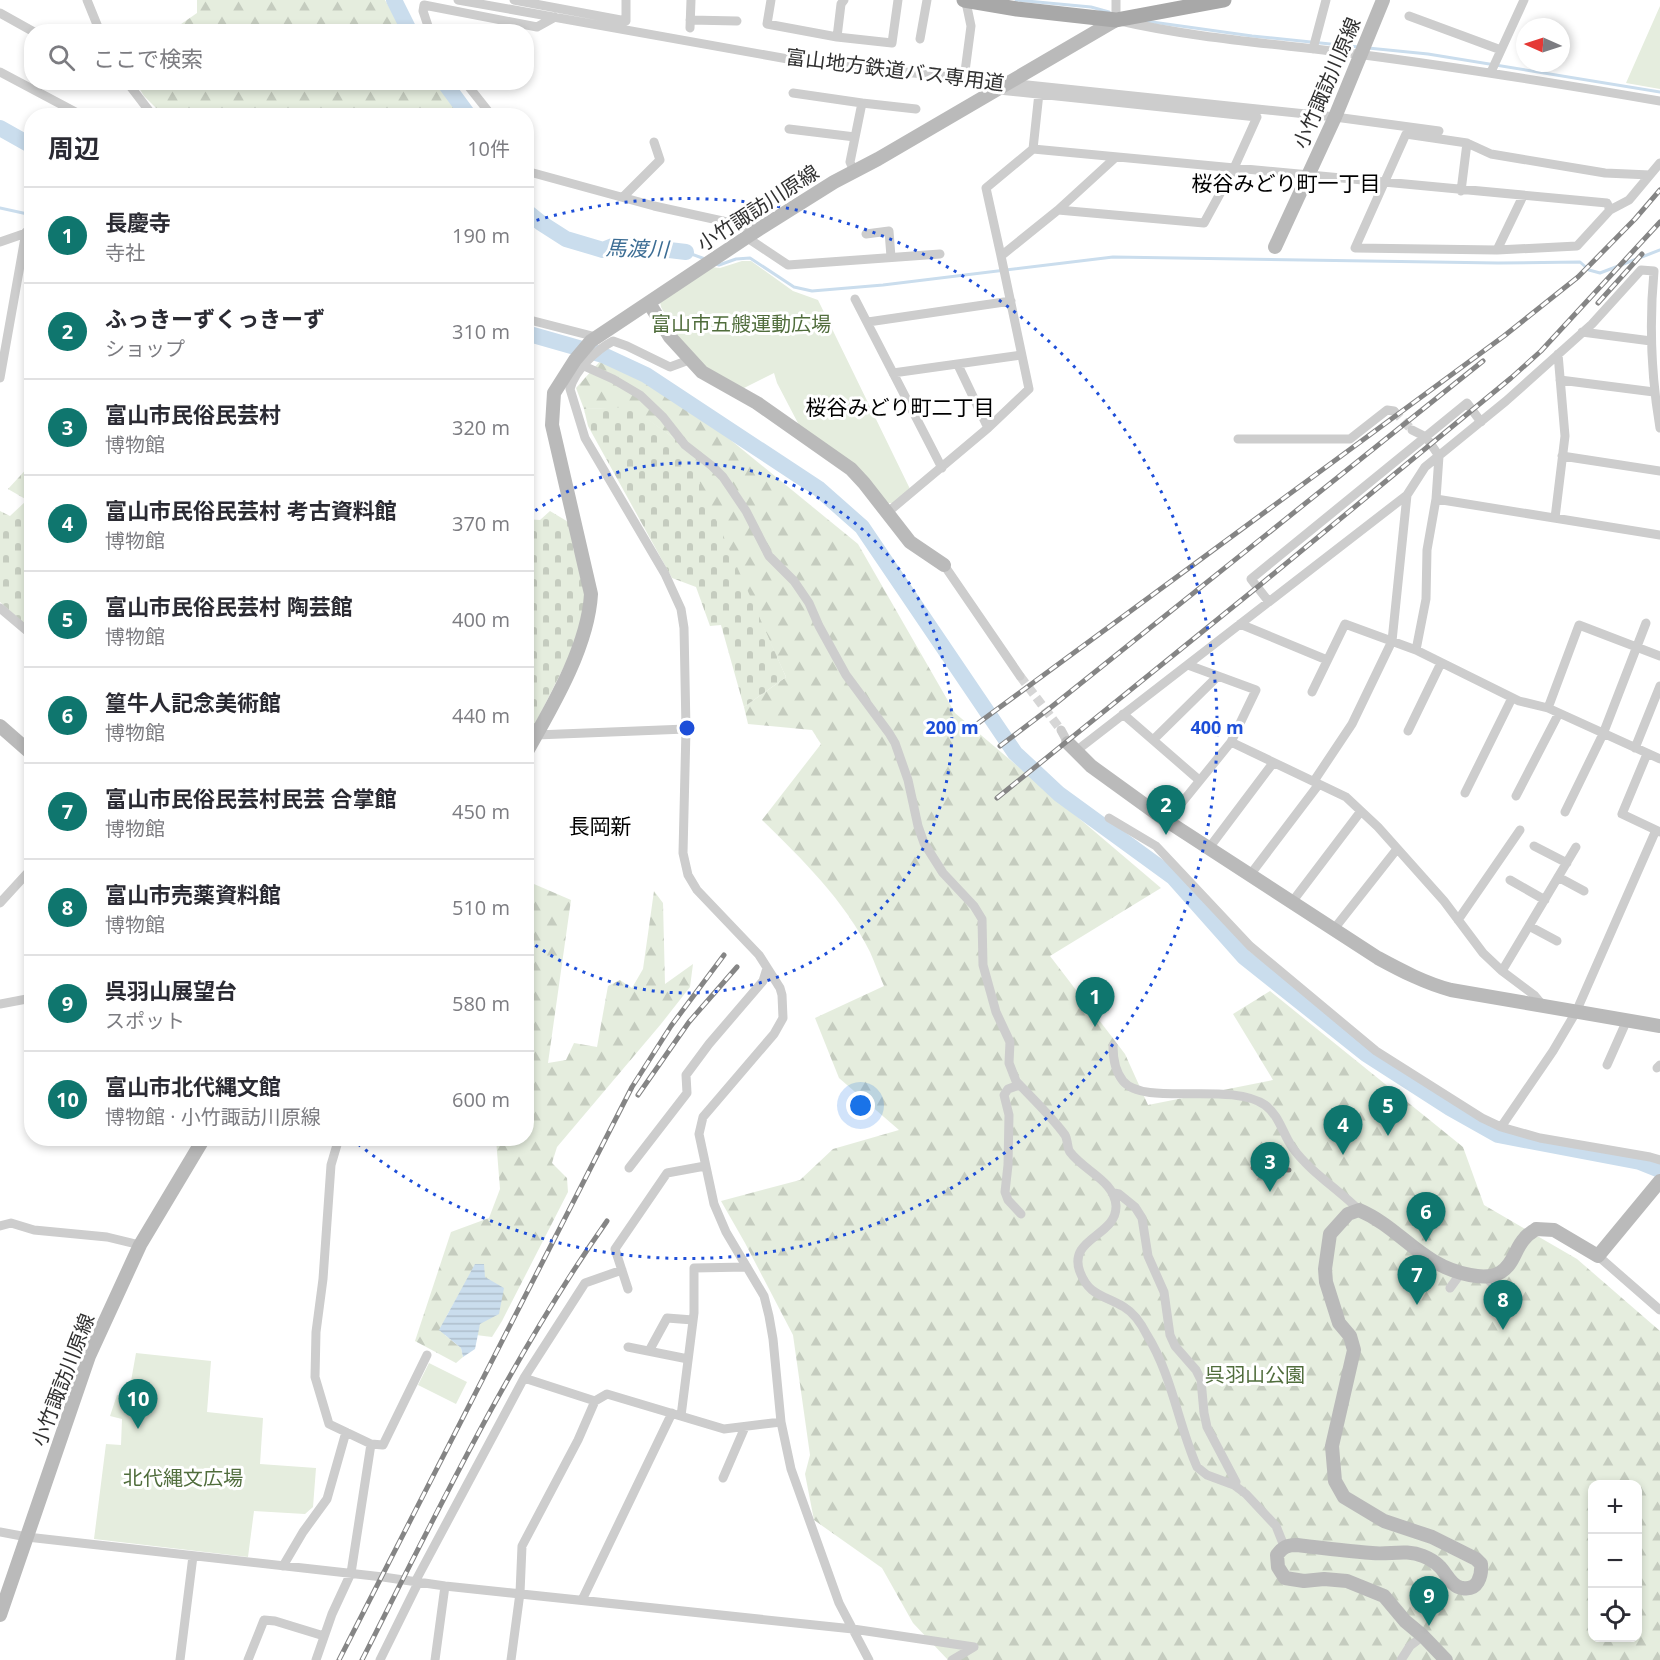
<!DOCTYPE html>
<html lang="ja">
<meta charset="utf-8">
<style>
body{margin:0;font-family:"Open Sans","Noto Sans JP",sans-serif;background:#f2f2f3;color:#2b2b33}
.controls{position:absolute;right:18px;bottom:18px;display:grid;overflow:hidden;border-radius:12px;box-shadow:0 3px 9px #0003}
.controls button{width:54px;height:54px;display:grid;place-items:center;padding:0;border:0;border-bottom:2px solid #e1e1e2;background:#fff;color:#2b2b33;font:30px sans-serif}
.compass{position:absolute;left:1516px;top:18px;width:54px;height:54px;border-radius:50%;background:#fff;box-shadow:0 3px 9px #0003;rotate:273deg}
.you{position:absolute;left:861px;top:1106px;width:21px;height:21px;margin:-15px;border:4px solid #fff;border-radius:50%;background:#1a73e8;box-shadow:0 0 0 9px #1a73e833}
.badge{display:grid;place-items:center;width:39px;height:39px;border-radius:50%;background:#0f766e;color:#fff;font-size:20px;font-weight:700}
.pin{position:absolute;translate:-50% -50px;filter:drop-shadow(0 2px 3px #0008)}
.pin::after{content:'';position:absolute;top:32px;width:21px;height:18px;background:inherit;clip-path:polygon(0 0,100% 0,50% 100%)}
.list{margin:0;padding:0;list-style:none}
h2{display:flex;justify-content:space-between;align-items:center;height:78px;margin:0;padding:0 24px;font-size:26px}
h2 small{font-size:20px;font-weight:400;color:#7c7c81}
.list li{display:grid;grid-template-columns:39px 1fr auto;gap:18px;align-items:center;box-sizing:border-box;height:96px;padding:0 24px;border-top:2px solid #e1e1e2}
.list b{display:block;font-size:22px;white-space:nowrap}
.list p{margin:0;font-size:20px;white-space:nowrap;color:#7c7c81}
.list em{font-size:20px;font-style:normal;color:#7c7c81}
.icon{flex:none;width:33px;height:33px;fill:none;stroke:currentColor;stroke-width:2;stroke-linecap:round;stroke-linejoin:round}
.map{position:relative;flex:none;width:1660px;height:1660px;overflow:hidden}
.search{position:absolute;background:#fff;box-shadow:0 3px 9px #0003;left:24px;top:24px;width:510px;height:66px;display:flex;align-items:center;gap:15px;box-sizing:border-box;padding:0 21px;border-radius:24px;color:#7c7c81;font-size:22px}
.panel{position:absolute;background:#fff;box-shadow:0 3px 9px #0003;left:24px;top:108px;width:510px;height:1038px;border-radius:24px}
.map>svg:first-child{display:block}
.green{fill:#e5edde}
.forest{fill:url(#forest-firs);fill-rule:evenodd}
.cemetery{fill:url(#cemetery-stones)}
.water{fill:url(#water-rules)}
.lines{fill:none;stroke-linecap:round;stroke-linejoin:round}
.stream{stroke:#cadded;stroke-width:3}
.river{stroke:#cadded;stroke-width:16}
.street-tunnel{stroke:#d6d6d6;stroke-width:9;stroke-dasharray:9 4.5;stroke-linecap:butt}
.street{stroke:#cdcdcd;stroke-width:9}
.secondary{stroke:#bababa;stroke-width:14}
.primary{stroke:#a8a8a8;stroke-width:15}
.rail-casing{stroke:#858585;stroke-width:5}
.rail{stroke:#fff;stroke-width:3;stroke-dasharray:9;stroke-linecap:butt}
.ring{fill:none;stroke:#1d4ed8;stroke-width:3;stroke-dasharray:3 6}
.labels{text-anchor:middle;stroke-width:6;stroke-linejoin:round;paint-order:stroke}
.street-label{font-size:20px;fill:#303030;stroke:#fff}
.park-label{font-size:20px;fill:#506d3c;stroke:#fff}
.neighbourhood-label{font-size:21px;fill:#000;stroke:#fff}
.water-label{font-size:21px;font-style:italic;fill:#3c6d94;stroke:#fff}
.centre{fill:#1d4ed8;stroke:#fff;stroke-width:3}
.ring-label{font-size:18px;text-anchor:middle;font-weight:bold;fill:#1d4ed8;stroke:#fff;stroke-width:6;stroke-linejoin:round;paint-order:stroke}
</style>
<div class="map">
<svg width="1660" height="1660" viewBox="0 0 1660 1660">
<defs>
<pattern id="forest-firs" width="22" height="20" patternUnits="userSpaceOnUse" patternTransform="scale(1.5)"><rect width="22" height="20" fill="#e5edde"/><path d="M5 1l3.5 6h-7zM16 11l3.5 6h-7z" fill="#c5ccbf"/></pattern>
<pattern id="cemetery-stones" width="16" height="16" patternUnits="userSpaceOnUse" patternTransform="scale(1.5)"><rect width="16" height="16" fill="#e5edde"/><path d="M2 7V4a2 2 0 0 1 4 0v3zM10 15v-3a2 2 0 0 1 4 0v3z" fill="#c5ccbf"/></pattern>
<pattern id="water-rules" width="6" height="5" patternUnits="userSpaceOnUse" patternTransform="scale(1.5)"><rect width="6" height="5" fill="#cadded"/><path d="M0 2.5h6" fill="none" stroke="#aebecc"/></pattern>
</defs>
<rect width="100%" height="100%" fill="#fff"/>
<!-- green -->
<path class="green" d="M1660,6V89L1626,83Z
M742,261H751L793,291L818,300L910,489L895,503H887L800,427L777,383L774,373L740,390L730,386L685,351L661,307L660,302L711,267L720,268Z
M136,1353L211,1361L207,1412L263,1418L260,1464L316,1468L313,1507L305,1514L254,1511L248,1557L94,1539L106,1444L121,1445L122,1419L110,1416L117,1395L128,1398Z
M429,1363L467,1382L456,1404L418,1385Z"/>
<!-- forest -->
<path class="forest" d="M197,0H385L403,31H171L197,13Z
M136,83H438L464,115H163L144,96Z
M602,359L648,378L705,419L858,544L955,713L1161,888L1050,956L1125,1054L1148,1105L1273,1080L1233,1014L1270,991L1463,1147L1484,1205L1577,1259L1660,1331V1660H948L913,1623L882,1568L814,1520L805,1474L810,1455L793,1335L745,1243L721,1201L800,1180L833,1149L899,1130L839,1078L815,1018L884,986C879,975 875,963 870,952C845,901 802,859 762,820L821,744L812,730L748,724L744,707L786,677L678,441L631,408L584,409L576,388ZM1592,1484H1638V1638H1592Z
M527,881L571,900L548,1063L566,1060L574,1043L597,1047L608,986L620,980L632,988L643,969L654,891L663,903L665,984L693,964L690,987L661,1024L557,1147L552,1163L567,1178L568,1192L502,1321L492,1337L476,1335L480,1324L458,1296L446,1317L445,1335L461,1348L463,1357L456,1363L415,1341L451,1232L489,1218L500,1189L496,1139L526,1138Z"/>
<!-- cemetery -->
<path class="cemetery" d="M631,407L678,441L690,461L786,677L744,707L721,625L710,626L696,587L672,578L588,426L584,409Z
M31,464V630L0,602V511L10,516L27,500L8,489Z
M550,511L570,523L590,615L527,740L526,519L540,520Z"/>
<!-- water -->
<path class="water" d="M475,1264H484L485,1277L504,1288L499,1314L480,1324L475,1349L463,1357L461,1348L439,1330Z"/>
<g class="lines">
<!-- stream -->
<path class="stream" d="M1016,0L1091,7L1109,12
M1145,21L1252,36L1359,47
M1368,48L1428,54L1660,92
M0,208L32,215
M686,252L705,259
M716,264L719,265L736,259L750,258L794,287L812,291L883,285L1113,257L1498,263L1580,262L1589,270L1600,273L1660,250"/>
<!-- river -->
<path class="river" d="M394,0L410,32
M444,82L469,116
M0,128L32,146
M526,211L541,223L566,239L603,250L618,244L686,252
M526,333L603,355L646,375L819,489L862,527L1015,753L1059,794L1173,877L1244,957L1366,1054L1450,1108L1498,1135L1640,1162L1660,1170"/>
<!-- street-tunnel -->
<path class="street-tunnel" d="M1394,411L1412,430
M1020,676L1061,730"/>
<!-- street -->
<path class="street" d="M87,0L100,32
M458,0L799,61L1335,117L1439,131
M514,0L626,21V0
M771,0L767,24L837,37L892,43L898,0
M1116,0V20C1197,39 1281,44 1364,55C1463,68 1561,84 1660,101
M0,13L34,32
M1409,16L1501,50
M690,20L737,21
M690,28L691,0
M430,32L423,11L424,5L537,27L555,17
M837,37L841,4L844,0
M920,39L927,0
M1313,49L1326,0
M0,72L83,116
M1491,72L1524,0
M964,79L971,26L967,7L968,1
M127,82L153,116
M465,82L492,116
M999,90L1257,117L1234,168L1204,223L1058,210
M793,93L862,103L850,162L854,171
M1039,93L1033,149L986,188L1001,256L1058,210L1116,157
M862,103L916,109
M789,129L855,137
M1467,143L1491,154L1605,173L1650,175
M1033,149L1607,203L1610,210L1577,246L1497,250
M526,171L654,206L759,229
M1461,191L1467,143L1406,134L1355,248L1497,250L1523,196
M623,197L660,160L654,142
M1610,210L1629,200L1660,163
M866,234L889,231L891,257
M746,237L788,265L940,254
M0,242L29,232
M855,299L942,468
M526,319L596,337
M868,322L1011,301
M1582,332L1651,341
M689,360L670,367L627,346L613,341C596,350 575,370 570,389L585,438L665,574L681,609L684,628L686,729L683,853L688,875L697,890L759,955L780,988L782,995L783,1018L774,1034L703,1117L699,1134L714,1204L726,1232L764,1296L769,1316L773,1339L781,1422L791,1469L839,1603L869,1660
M958,365L988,428
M584,366L613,379L640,395L663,417L685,445L712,466L723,477L746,511L769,556L794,581L809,603L819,626L846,675L889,733L895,743L908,780L918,826L924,843L943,873L974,906L982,919L983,965L996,1012L1010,1042L1009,1063L1016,1081C1031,1097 1052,1117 1065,1135C1068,1140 1067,1148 1070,1152C1084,1171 1115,1181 1116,1206C1117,1236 1067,1238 1080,1272C1089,1296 1104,1295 1124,1307C1134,1313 1142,1325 1147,1335C1172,1375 1178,1424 1197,1467L1207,1475L1234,1485L1246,1494L1276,1526L1284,1546
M893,373L1021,355
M0,378L26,232
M1560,380L1654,392
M1412,430L1426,437L1439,456L1436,499L1427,550L1426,599L1416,650
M1238,439H1350L1387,410L1394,411
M1562,456L1660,471
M1436,499L1660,535
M888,512L988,428L1029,389L1001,256
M1555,518L1565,436L1558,354
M944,565L1020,676
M1269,602L1251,579L1467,403L1481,422
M0,608L32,635
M1240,624L1327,660
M1312,692L1345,624L1416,650L1519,701L1548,708L1660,759
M1548,708L1579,625L1660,656
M1123,714L1199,780
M1061,730L1068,743
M1408,731L1441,663
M536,735L686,729
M1153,740L1218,676
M1231,742L1346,797L1378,827L1444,901L1483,953L1502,971L1534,995L1544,1007
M1635,748L1660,686
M1076,751L1407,495L1425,467L1506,401L1592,324L1641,270L1654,271C1649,324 1651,375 1660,428
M1647,754L1622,814L1660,832
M1314,781L1352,724L1392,641L1407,495
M1465,793L1512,698
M1516,796L1559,713
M1565,812L1603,734L1646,623
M1109,818L1156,846L1250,946L1376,1051L1482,1118L1501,1127L1540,1138L1650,1157L1660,1160
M1167,821L1231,742L1256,690L1188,665
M1534,846L1567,863
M1209,848L1273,763
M1250,875L1319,784
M1558,877L1584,891
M1510,880L1545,900
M1292,902L1361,811
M0,903L32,868
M1458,920L1520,830
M1529,926L1557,941
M1334,929L1397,849
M1502,971L1576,847
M0,1004L32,998
M1113,1046C1113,1058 1115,1071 1123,1081C1144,1107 1231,1081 1265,1105C1279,1115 1283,1134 1292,1147C1310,1172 1338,1189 1359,1210
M1607,1065L1627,1020
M1657,1068L1660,1065
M1019,1085L1008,1089L1004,1095L1009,1115L1008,1165L1005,1192L1008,1200L1021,1214
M1501,1127L1553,1051L1576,1012L1656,830
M339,1138L331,1165L323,1279L316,1332L315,1377L329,1424L371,1444L383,1445L427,1355
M629,1168L687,1093L686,1075L709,1044L763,981L767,968
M1114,1193L1119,1194L1135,1207L1142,1218L1148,1256L1164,1292L1170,1335L1175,1346L1196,1370L1201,1380L1204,1413L1207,1427L1236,1482L1234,1485
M0,1226L11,1223L34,1230L107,1237L140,1245
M1598,1256L1660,1310
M1486,1277L1496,1288
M1450,1288L1461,1273
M628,1289L615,1249L667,1173L705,1166
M628,1347L688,1359
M649,1351L667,1318L693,1320
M524,1378L585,1283L622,1270
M681,1416L694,1313V1268L747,1267
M723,1478L745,1427
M0,1532L27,1537L383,1577L445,1586L853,1629L974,1647
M283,1566L303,1532L327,1499L346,1432
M415,1582L524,1378L595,1401
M582,1600L672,1413
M180,1660L193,1556
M248,1660L264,1620L275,1621L324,1636
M316,1660L332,1614L351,1573L371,1444
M380,1660L418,1583
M435,1660L445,1586
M511,1660L520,1593L522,1546L578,1440L595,1401L607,1394L724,1429L781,1422
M952,1660L974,1647
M1401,1660L1410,1646L1423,1636"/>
<!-- secondary -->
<path class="secondary" d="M1275,247L1335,117L1383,0
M649,303L670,337L702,372L757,403L851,469L864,483L910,542L944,565
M0,726L32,754
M1068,743L1091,766L1167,821L1378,958C1402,971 1425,983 1451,990L1660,1026
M526,753C552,707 588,647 591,594L552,425L554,393L575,360L591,341L753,233L834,182L878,159L1116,20
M0,1615L89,1356L140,1245L204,1138
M1446,1660L1423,1636L1405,1621L1384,1596L1347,1581L1324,1579L1304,1581L1285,1578L1278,1567L1277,1555C1283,1547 1287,1545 1297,1545C1322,1548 1347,1551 1372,1553C1389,1555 1406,1549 1423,1556C1428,1558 1435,1562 1439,1566C1446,1572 1451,1587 1462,1588C1478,1591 1482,1576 1481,1564L1476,1559L1432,1537L1384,1521L1344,1497L1335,1481L1332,1446L1354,1350L1350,1336L1339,1323L1326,1282L1325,1269L1330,1234L1348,1214L1359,1210C1401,1228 1421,1266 1470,1275C1481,1277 1492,1278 1501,1272C1514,1264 1515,1248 1525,1238C1527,1235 1532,1232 1536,1229L1554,1230L1598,1256L1660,1181"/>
<!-- primary -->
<path class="primary" d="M964,0L1017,9L1116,20L1224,0"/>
<!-- rail casing -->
<g class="rail-casing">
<path id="rail" d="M1598,303L1642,254
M977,724L1504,336L1578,277L1635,219L1660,190
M1000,746L1050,708L1483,361
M997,798L1260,585L1511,378L1541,351L1660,222
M638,1095L689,1022L737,967
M1253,1168L1289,1170
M339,1660L632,1087L671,1026L724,955
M362,1660C437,1512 512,1356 607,1221"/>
</g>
<!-- rail -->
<use href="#rail" class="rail"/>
</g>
<!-- distance rings -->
<g class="ring">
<path d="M528 516A265 265 0 1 1 528 940"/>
<path d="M528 223A530 530 0 1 1 353 1140"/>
</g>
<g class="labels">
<!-- street labels -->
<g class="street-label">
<text transform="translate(895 70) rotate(7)" y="7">富山地方鉄道バス専用道</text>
<text transform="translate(1327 83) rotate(-67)" y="7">小竹諏訪川原線</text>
<text transform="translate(758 208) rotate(-33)" y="7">小竹諏訪川原線</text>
<text transform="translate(63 1380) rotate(-69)" y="7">小竹諏訪川原線</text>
</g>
<!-- park labels -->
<g class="park-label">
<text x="741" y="331">富山市五艘運動広場</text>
<text x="1255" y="1382">呉羽山公園</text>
<text x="183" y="1485">北代縄文広場</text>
</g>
<!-- neighbourhood labels -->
<g class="neighbourhood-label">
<text x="1286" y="191">桜谷みどり町一丁目</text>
<text x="900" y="415">桜谷みどり町二丁目</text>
<text x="600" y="834">長岡新</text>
</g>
<!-- water labels -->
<g class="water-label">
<text transform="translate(637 249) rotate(2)" y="7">馬渡川</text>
</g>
</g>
<circle cx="687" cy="728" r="9" class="centre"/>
<g class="ring-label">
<text x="952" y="734">200 m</text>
<text x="1217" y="734">400 m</text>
</g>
</svg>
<div class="controls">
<button>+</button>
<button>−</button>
<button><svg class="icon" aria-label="locate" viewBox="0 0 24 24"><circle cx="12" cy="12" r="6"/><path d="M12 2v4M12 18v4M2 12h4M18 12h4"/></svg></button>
</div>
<svg class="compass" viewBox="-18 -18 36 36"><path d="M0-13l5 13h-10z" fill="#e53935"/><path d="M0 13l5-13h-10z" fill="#7c7c81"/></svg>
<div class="you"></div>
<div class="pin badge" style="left:1095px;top:1027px">1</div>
<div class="pin badge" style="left:1166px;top:835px">2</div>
<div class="pin badge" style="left:1270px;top:1192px">3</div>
<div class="pin badge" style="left:1343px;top:1155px">4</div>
<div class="pin badge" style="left:1388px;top:1136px">5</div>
<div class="pin badge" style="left:1426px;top:1242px">6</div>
<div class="pin badge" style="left:1417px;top:1305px">7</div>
<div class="pin badge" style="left:1503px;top:1330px">8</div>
<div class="pin badge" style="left:1429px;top:1626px">9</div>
<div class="pin badge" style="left:138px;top:1429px">10</div>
<div class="search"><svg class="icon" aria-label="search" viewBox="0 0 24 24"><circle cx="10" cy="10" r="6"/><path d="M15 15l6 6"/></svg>ここで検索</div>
<section class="panel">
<h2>周辺<small>10件</small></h2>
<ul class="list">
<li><span class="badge">1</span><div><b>長慶寺</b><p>寺社</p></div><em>190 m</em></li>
<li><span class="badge">2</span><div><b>ふっきーずくっきーず</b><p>ショップ</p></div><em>310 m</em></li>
<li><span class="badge">3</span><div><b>富山市民俗民芸村</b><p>博物館</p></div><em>320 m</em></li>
<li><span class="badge">4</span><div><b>富山市民俗民芸村 考古資料館</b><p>博物館</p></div><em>370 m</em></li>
<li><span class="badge">5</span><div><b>富山市民俗民芸村 陶芸館</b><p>博物館</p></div><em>400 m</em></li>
<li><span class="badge">6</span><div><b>篁牛人記念美術館</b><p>博物館</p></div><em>440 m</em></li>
<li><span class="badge">7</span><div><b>富山市民俗民芸村民芸 合掌館</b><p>博物館</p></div><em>450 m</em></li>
<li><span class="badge">8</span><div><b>富山市売薬資料館</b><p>博物館</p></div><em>510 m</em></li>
<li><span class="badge">9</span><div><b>呉羽山展望台</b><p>スポット</p></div><em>580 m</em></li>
<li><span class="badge">10</span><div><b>富山市北代縄文館</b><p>博物館 · 小竹諏訪川原線</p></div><em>600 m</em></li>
</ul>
</section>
</div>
